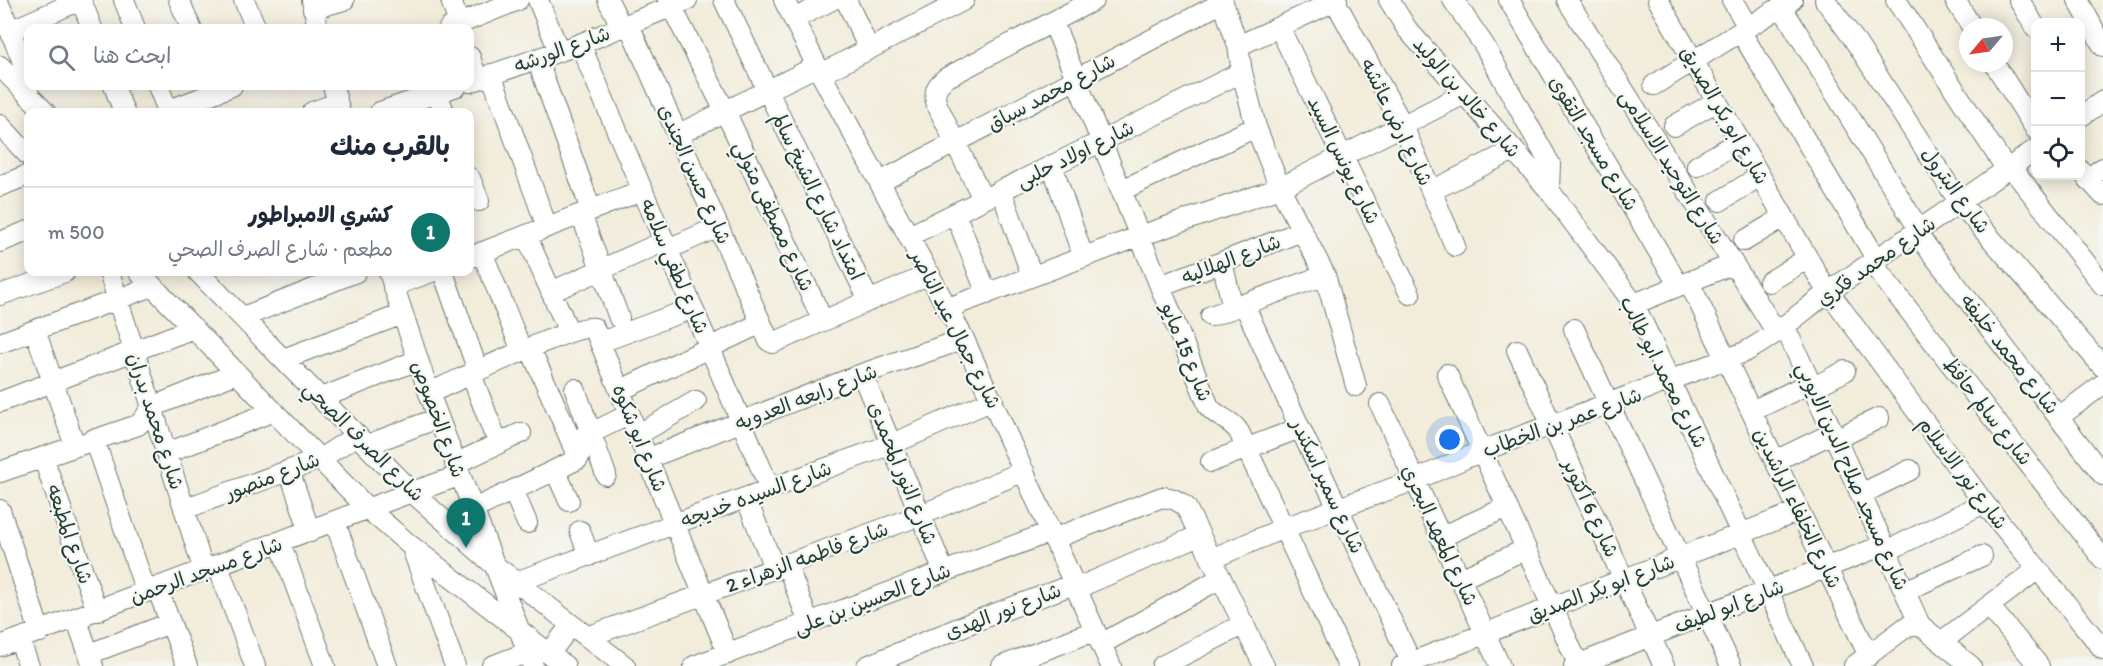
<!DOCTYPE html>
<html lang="ar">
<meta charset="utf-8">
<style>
body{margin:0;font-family:Itim,"Playpen Sans Arabic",sans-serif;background:#f6f6f7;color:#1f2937;direction:rtl}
.controls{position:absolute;right:18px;top:18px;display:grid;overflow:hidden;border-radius:12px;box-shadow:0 3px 15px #0003}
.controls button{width:54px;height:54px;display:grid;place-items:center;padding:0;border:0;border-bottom:2px solid #e0e1e3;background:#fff;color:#1f2937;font:30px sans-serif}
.compass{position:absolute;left:1959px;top:18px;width:54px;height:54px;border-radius:50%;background:#fff;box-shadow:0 3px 15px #0003;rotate:241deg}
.you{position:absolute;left:1450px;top:440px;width:21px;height:21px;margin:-15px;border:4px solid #fff;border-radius:50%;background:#1a73e8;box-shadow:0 0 0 9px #1a73e833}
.badge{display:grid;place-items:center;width:39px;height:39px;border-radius:50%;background:#0f766e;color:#fff;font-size:20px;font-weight:700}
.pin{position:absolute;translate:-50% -50px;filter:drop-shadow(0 2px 3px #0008)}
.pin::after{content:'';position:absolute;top:32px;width:21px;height:18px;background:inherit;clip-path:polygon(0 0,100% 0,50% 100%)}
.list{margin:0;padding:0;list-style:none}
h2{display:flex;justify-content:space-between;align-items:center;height:78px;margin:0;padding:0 24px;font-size:26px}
h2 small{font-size:20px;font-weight:400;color:#747a83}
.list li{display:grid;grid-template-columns:39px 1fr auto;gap:18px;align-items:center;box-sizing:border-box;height:90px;padding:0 24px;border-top:2px solid #e0e1e3}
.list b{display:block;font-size:22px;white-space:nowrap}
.list p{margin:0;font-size:20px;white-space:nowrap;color:#747a83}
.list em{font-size:20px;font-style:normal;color:#747a83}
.icon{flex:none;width:33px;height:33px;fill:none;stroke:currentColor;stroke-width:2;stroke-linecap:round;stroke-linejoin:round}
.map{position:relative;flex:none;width:2103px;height:666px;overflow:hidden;direction:ltr}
.search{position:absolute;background:#fff;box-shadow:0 3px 15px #0003;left:24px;top:24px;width:450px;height:66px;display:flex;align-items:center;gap:15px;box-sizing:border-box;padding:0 21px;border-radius:12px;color:#747a83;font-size:22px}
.panel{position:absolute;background:#fff;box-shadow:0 3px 15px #0003;left:24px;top:108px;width:450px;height:168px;border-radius:12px;direction:rtl}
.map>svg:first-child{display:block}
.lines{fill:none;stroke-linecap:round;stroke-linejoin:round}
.minor-casing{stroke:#697a6e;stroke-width:22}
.minor{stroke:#fff;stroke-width:20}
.labels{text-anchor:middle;stroke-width:4.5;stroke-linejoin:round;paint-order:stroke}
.street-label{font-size:20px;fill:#1f3d34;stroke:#f6f6f2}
</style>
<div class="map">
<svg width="2103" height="666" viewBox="0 0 2103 666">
<rect width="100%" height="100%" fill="#f6f6f2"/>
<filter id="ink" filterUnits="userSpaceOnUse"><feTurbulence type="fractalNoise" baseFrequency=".0167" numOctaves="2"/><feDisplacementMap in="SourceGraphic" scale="12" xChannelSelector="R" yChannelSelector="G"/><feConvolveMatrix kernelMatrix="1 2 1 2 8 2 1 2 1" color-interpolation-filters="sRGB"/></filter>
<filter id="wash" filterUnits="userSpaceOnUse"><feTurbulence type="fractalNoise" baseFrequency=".008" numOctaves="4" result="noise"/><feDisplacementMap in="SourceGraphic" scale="24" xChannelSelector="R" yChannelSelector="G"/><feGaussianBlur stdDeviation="1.35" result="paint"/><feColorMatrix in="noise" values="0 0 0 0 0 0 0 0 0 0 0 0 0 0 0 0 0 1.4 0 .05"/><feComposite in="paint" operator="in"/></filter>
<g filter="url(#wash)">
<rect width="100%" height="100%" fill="#f2ecda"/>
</g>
<g filter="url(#ink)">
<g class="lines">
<!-- minor casing -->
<g class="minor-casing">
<path id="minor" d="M81,0L92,28
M124,0L135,28
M179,0L191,28
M244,0L256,28
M312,0L318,28
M451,0L460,28
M538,0L559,51
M608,0L622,28
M668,0L725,111L823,321
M724,0L869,301
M784,0L821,74L964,339L1111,666
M846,0L869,49
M1222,0L1238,46L1242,72L1256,127L1280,188L1325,275L1356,386
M1389,0L1407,29L1549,190
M1453,0L1484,45L1550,164L1549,190L1634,304L1803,666
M1509,0L1679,286
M1567,0L1777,333
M1658,0L1828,293
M1732,0L1748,27
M1825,0L1853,38L1960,203L2103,367
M1896,0L2007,170
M1955,0L1972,27
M2019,0L2036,28
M2078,0L2103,46
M1335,1L1403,126L1455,246
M0,6L25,67L29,96
M1781,6L1920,231
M313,9L344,0
M794,19L832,0
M1053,22L1209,407C1218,418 1232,420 1239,432L1348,666
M629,25L769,341L773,343L930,274
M1279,27L1410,294
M449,28L518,0
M10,31L80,0
M1741,32L1877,260
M580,44L770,489
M1238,46L1337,0
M470,57L477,79
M537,59L591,210
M1994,63L2036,130
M0,66L45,112
M491,74L547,227
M821,74L964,0
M470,82L580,44L687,0
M1654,85L1792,0
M114,86L124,112
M158,86L168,111
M333,86L340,112
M437,92L444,112
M164,112L232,86
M312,112L337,103
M380,112L457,86
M2080,117L2103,101
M0,125L28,155
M1674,126L1717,101
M677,135L817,66
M1052,165L1083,257
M1697,166L1740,141
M2011,167L2103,285
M2080,170L2103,195
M470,178L479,201
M2088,178L2103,168
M880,182L1223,2
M0,186L28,175
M1001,190L1032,276
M1122,190L1256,127
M1431,191L1514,150
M983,199L936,103C934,91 936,86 946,78L1094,0
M1720,201L1760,176
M955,213L987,294
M581,214L619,318
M1917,234L2103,475
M526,235L569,332
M909,236L1242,72
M1744,241L1784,217
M0,242L28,231
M668,249L718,227
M482,252L522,351
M470,257L643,190
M1222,262L1233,308
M1872,263L2103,559
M109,272L204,571
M139,272L368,509L411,546L565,666
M198,272L412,492L493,564L625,666
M389,272L429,393L533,666
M443,272L478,371
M1689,282L1869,656
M1769,282L1808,258
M393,286L431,272
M1160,286L1302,231
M551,292L665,241
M1829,292L1984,503L2103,649
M0,295L65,272
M1244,304L1300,428L1413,666
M1634,304L1733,264
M948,308L1140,236L1280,188L1464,94
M1211,316L1325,275
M243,317L356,272
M1785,327L1920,625
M1574,329L1731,666
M35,330L75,446
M601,342L693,308
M0,343L153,286
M530,348L572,443
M1517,350L1664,666
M283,359L403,314
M471,374L493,431
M862,374L944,572
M1447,374L1579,666
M1812,388L1845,371
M575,389L606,475
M621,390L761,323
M429,393C455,382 575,323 594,328L728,654
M321,398L418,360
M0,402L194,328
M1380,404L1500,666
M1752,411L1810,383
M2059,417L2103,384
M639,434L696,401
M94,439L146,592
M1836,439L1879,418
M367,445L438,418
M167,453L274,411
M43,457L97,611
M649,458L862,374L964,339
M1775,461L1833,433
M1211,462L1300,428
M455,464L521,433
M289,470L310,532
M555,470L569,501
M0,472L138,425L143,420L152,407L237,373
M513,490L527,523
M1861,494L1910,470
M746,498L775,570
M184,509L320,459L357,435
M0,510L40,632
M472,510L578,459L579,457L572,444L573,442L630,414
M335,522L387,666
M580,531L589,556
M1441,537L1507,507
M1053,539L1162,497C1172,498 1178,500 1186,507L1264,666
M280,543L325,666
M412,548L455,666
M1887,551L1984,503
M1211,559L1284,528L1415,480L1482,451L1745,352C1777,335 1802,311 1831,290C1899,244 1968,197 2036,149
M787,565L809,623
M218,566L255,666
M1460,579L1526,549
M516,582L892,444L993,400
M157,588L187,666
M1075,589L1200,535
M1905,591L1982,556
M1989,606L2039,666
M76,618L93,666
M587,637L921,515L1024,471
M19,639L29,666
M1941,642L2038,569
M1101,644L1221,578
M0,646L412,492L459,476
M89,654L170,623
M549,654L571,625
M492,666L528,652
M694,666L1050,532
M867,666L978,620L1074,584
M1002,666L1094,631
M1162,666L1244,624
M1402,666L1799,511
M1574,666L1884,545
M1854,666L1906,627L1920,625L1971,666"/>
</g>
<!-- minor -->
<use href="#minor" class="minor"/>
</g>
</g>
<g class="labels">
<!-- street labels -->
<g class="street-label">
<text transform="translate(562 49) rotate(-20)" y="7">شارع الورشه</text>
<text transform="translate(1051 92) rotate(-28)" y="7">شارع محمد سباق</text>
<text transform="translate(1467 97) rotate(49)" y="7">شارع خالد بن الوليد</text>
<text transform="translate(1725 115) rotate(60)" y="7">شارع ابو بكر الصديق</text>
<text transform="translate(1397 122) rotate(64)" y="7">شارع ارض عائشه</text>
<text transform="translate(1594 143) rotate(59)" y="7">شارع مسجد التقوى</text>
<text transform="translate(1075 154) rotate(-26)" y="7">شارع اولاد حلبى</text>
<text transform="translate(1344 160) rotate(64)" y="7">شارع يونس السيد</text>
<text transform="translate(1672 167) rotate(58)" y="7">شارع التوحيد الاسلامى</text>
<text transform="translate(695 174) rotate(66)" y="7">شارع حسن الجندى</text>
<text transform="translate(1956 190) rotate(54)" y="7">شارع البترول</text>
<text transform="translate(818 196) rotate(64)" y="7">امتداد شارع الشيخ سالم</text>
<text transform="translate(774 216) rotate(65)" y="7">شارع مصطفى متولي</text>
<text transform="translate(1231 259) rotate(-21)" y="7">شارع الهلاليه</text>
<text transform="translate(1876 261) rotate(-35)" y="7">شارع محمد فكري</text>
<text transform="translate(675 266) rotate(67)" y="7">شارع لطفي سلامه</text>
<text transform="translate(956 329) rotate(63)" y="7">شارع جمال عبد الناصر</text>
<text transform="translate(1187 352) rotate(68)" y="7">شارع 15 مايو</text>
<text transform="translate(2010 354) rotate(52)" y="7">شارع محمد خليفه</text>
<text transform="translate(1664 372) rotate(63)" y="7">شارع محمد ابو طالب</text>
<text transform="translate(806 397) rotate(-21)" y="7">شارع رابعه العدويه</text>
<text transform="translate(1988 411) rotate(52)" y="7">شارع سالم حافظ</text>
<text transform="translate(439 419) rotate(70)" y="7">شارع الخصوص</text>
<text transform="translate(156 421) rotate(72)" y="7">شارع محمد بدران</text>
<text transform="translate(1562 422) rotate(-20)" y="7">شارع عمر بن الخطاب</text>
<text transform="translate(640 438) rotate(68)" y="7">شارع ابو شكوه</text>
<text transform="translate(364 441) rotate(45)" y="7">شارع الصرف الصحي</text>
<text transform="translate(903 473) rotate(68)" y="7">شارع النور المحمدى</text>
<text transform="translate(1963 473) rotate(53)" y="7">شارع نور الاسلام</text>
<text transform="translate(272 476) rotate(-21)" y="7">شارع منصور</text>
<text transform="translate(1853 476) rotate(66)" y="7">شارع مسجد صلاح الدين الايوبي</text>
<text transform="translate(1328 486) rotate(65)" y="7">شارع سمير اسكندر</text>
<text transform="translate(756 494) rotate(-20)" y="7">شارع السيده خديجه</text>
<text transform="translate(1591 508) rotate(65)" y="7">شارع 6 أكتوبر</text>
<text transform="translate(1798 508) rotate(64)" y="7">شارع الخلفاء الراشدين</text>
<text transform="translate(70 534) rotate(71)" y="7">شارع المطبعه</text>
<text transform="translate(1440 535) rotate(65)" y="7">شارع المعهد البحري</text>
<text transform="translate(807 557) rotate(-20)" y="7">شارع فاطمه الزهراء 2</text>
<text transform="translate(206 570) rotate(-20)" y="7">شارع مسجد الرحمن</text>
<text transform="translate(1601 588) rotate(-21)" y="7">شارع ابو بكر الصديق</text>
<text transform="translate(872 599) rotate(-21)" y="7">شارع الحسين بن على</text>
<text transform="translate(1729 606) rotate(-21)" y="7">شارع ابو لطيف</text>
<text transform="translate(1003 611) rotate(-21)" y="7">شارع نور الهدى</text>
</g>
</g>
</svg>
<div class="controls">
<button>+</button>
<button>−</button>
<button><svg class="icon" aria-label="locate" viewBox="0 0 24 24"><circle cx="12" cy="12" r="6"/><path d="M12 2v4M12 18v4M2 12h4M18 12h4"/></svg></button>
</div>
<svg class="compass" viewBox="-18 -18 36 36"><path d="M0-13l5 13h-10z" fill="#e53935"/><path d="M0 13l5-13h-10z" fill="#747a83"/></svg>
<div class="you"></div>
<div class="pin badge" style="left:466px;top:548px">1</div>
<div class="search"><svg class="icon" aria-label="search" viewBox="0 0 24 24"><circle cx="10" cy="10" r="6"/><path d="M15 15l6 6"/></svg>ابحث هنا</div>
<section class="panel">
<h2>بالقرب منك<small></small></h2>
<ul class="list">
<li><span class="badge">1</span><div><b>كشري الامبراطور</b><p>مطعم · شارع الصرف الصحي</p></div><em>500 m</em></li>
</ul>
</section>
</div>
